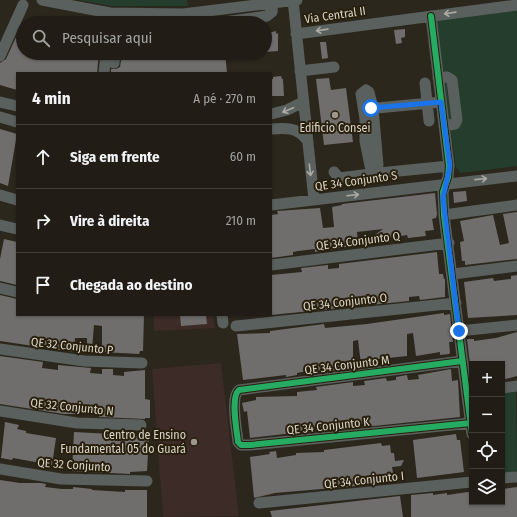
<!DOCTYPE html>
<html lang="pt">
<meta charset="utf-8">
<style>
body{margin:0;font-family:"Fira Sans Condensed",sans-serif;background:#29261f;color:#f1f3f6}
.controls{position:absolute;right:12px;bottom:12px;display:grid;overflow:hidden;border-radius:0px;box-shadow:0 1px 3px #0004}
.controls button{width:36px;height:36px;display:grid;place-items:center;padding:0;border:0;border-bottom:1px solid #3e3b35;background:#211d16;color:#f1f3f6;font:20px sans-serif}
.stop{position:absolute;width:12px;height:12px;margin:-9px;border:3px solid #1a73e8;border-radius:50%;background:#fff}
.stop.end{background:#1a73e8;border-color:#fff;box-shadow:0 1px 4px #0008}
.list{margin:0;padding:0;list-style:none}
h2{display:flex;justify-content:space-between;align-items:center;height:52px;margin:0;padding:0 16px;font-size:17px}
h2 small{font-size:13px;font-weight:400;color:#a2a2a1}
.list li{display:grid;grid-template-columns:26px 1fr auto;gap:12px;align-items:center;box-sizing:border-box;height:64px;padding:0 16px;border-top:1px solid #3e3b35}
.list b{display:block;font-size:15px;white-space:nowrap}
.list em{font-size:13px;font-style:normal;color:#a2a2a1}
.icon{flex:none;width:22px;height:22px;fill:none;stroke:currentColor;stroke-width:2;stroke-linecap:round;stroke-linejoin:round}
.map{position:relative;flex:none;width:517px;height:517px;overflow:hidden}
.search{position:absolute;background:#211d16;box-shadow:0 1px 3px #0004;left:16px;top:16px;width:256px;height:44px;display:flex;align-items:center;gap:10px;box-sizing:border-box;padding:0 14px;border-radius:22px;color:#a2a2a1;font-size:15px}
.panel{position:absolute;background:#211d16;box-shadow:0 1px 3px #0004;left:16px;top:72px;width:256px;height:244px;border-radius:0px}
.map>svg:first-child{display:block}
.education{fill:#3c2b26}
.green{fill:#243d2c}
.building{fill:#706d6d}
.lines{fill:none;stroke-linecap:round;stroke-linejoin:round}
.minor{stroke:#5a605d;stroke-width:11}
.cycleway-casing{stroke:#281f0d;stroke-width:8}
.cycleway{stroke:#26ab63;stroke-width:6}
.oneway{stroke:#acaba3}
.route{stroke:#1a73e8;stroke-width:5}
.poi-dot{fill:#9c978c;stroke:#281f0d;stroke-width:1.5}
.labels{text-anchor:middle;stroke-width:4;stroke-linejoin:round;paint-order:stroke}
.street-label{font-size:12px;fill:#d8d3c8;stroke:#281f0d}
.poi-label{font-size:12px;fill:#d8d3c8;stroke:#281f0d}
</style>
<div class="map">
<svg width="517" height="517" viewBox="0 0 517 517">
<rect width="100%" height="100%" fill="#2c271d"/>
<!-- education -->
<path class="education" d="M154,315H213L215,328L154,331Z
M221,363L239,516L163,517L152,369Z"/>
<!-- green -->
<path class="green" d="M78,0H187L188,6H111Z
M517,6V166L461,173L456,168L435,22L439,17Z
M516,389L517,471L502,474V391Z"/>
<!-- building -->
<path class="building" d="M22,24L23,53H99L97,73H17V90L0,85V63L6,59Z
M394,30L405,29V37L401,38L402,43L396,44Z
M276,31V34L278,33V51L265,52V34Z
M320,42H326L328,58L322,59Z
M122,53H225L227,73H111V69H116L120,67Z
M281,76L282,79H283L284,96H271V79H273V77Z
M329,78L331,90L346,88L353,142L324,145L316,79Z
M0,129L17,134L8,186L0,183Z
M466,191L467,201L454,203L453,192Z
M435,193L437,214L436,218L432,219L434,230L425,231L426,236L408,238L407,235L364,243L383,229L357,232L358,245L315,252V249L298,251L293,252V255L271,258V215L278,214L277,211L320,208L323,228L334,227L332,207L342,205V204Z
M517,212V259L465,265V261H462L460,242L464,241L460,221L493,215L500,245L509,243L503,214Z
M4,239L17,242V285L0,281V259Z
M437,252L439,274H443L444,279H445V297L420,300L419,296L409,297V301L271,315V275L302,272L301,268L328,265V269L339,268V264Z
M517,275V315L468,318L464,282L493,278L494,281L511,279V276Z
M0,295L17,299V315H144L143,351H140L139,354L102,352V326L94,325L92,349H87V338H75L74,352L0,341Z
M444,313V315L450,314L453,342H449L450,353L449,354L440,355V352L416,356L413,333L407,334V356L378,359V361L361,364L358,340L353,341V368L308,374L307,371L297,373V375L286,377V375L243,380L237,334L270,333V331L324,324L325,328L367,324Z
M180,315H206L207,324L181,326Z
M517,332V376L502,380V364H470L467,339H474V341L496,338Z
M0,356L43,362L42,368L58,370V365L91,368L90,373L102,374V369H113V375L124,376V372L145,370V399L150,400V418H145V419L99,417V414L76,411V414H64L0,404Z
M451,369L452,381L458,380L460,417L364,427V424H358L322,431L321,427L302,430V432L293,433L250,438L247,411L244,412L242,403L256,400V397L297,396V392L317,390L316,387L353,382V386L365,385L364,381L386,378L387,381L396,380V377L407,375L408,380L419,379L418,375Z
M5,422L19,425L17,429L26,431V433L56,438L52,465L13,458L12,460L1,458Z
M74,432L149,436L147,471L130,472V474L72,471Z
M456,434L457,440H460L464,472L417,478L413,440Z
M381,443L382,446L390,445L391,453H394L395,461L404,460L401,466L392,467L394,478L377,480V483L368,485L275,493L254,498L250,457L270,454L269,452L276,451L277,458L296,455V453L324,452V450Z
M0,480L20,483H41L46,484L45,487L62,489H73V487L92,489V490L125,492V490H147V517H0Z
M517,487V517H411V495L433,493V495L447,493V495L468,492L472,493V502H502V489Z
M400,496L403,517H272L270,511Z"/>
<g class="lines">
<!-- minor -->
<path class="minor" d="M42,0L110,13L183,14L297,0
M293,0L314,200
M431,16L449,166L448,177L443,192L444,215L472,434
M217,23L267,16L272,12L273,2
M296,34L517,5
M0,56L23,5
M114,63L115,53
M300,71L334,67
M104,73L106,53
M438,78L447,77L452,80L457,120L455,124L444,126
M425,83L429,121
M0,102L17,106
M366,109L441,102
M271,114L287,110L303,102
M0,117L17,122
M271,129C285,128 297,127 306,139
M370,166L365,141V119L361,94L366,90L369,92L373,108L378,165
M334,172L339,178L371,174
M379,173L449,166
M0,195L17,200
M271,205L517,176
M444,215L517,205
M0,225L17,229
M271,265L449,243
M453,274L517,266
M0,288L17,292
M222,315L223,323
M236,326L456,303
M459,331L517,325
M0,349L84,361L142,363
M462,361L239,390C230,397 237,431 238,442L241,445H250L471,423
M502,388L517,386
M0,411L77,423L141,425
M0,469L61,479L147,481
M502,478L517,477
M259,503L472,482"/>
<!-- cycleway casing -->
<g class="cycleway-casing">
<path id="cycleway" d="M431,16L449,166L448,177L443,192L444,215L472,434
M462,361L239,390C230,397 237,431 238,442L241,445H250L471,423"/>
</g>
<!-- cycleway -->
<use href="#cycleway" class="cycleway"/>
</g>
<!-- one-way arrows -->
<defs><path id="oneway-shaft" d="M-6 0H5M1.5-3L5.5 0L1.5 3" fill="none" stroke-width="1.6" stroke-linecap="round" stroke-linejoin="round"/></defs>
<g class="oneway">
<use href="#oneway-shaft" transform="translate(450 13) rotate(172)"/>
<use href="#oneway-shaft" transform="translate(322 30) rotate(172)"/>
<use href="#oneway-shaft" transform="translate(288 110) rotate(157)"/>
<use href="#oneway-shaft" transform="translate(310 170) rotate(83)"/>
<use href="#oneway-shaft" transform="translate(481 179) rotate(-6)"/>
<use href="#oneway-shaft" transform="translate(353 195) rotate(-7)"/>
</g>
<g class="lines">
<!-- route -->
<path class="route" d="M371,108L441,102L450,166L443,198L459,331"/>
</g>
<!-- markers -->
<g class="poi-dot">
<circle cx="335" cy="115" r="4"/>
<circle cx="194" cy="442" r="4"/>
</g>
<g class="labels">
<!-- street labels -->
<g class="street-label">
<text transform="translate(335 15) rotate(-8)" y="4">Via Central II</text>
<text transform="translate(356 181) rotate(-8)" y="4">QE 34 Conjunto S</text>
<text transform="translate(358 241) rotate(-7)" y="4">QE 34 Conjunto Q</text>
<text transform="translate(345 302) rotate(-6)" y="4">QE 34 Conjunto O</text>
<text transform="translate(72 346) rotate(6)" y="4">QE 32 Conjunto P</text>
<text transform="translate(347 365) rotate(-7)" y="4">QE 34 Conjunto M</text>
<text transform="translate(72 407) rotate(6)" y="4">QE 32 Conjunto N</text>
<text transform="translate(328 426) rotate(-6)" y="4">QE 34 Conjunto K</text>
<text transform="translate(74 465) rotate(4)" y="4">QE 32 Conjunto</text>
<text transform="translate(364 480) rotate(-6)" y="4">QE 34 Conjunto I</text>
</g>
<!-- poi labels -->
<g class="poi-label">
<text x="335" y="132">Edificio Consei</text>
<text x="186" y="439" text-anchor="end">Centro de Ensino<tspan x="186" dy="14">Fundamental 05 do Guará</tspan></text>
</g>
</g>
</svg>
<div class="controls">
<button>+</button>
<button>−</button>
<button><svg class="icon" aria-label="locate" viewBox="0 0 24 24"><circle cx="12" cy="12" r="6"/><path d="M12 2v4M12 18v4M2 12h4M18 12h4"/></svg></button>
<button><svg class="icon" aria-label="layers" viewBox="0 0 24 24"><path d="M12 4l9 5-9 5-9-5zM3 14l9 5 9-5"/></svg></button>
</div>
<div class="stop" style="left:371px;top:108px"></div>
<div class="stop end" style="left:459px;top:331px"></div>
<div class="search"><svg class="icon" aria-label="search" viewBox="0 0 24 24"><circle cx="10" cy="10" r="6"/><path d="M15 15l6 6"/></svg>Pesquisar aqui</div>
<section class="panel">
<h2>4 min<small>A pé · 270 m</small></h2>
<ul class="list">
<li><svg class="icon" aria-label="ahead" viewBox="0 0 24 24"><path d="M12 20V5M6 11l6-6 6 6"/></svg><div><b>Siga em frente</b></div><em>60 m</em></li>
<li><svg class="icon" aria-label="right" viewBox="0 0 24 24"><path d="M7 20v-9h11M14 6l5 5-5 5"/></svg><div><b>Vire à direita</b></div><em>210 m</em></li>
<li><svg class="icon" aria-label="arrive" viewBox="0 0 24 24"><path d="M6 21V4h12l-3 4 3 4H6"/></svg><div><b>Chegada ao destino</b></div></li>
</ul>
</section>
</div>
